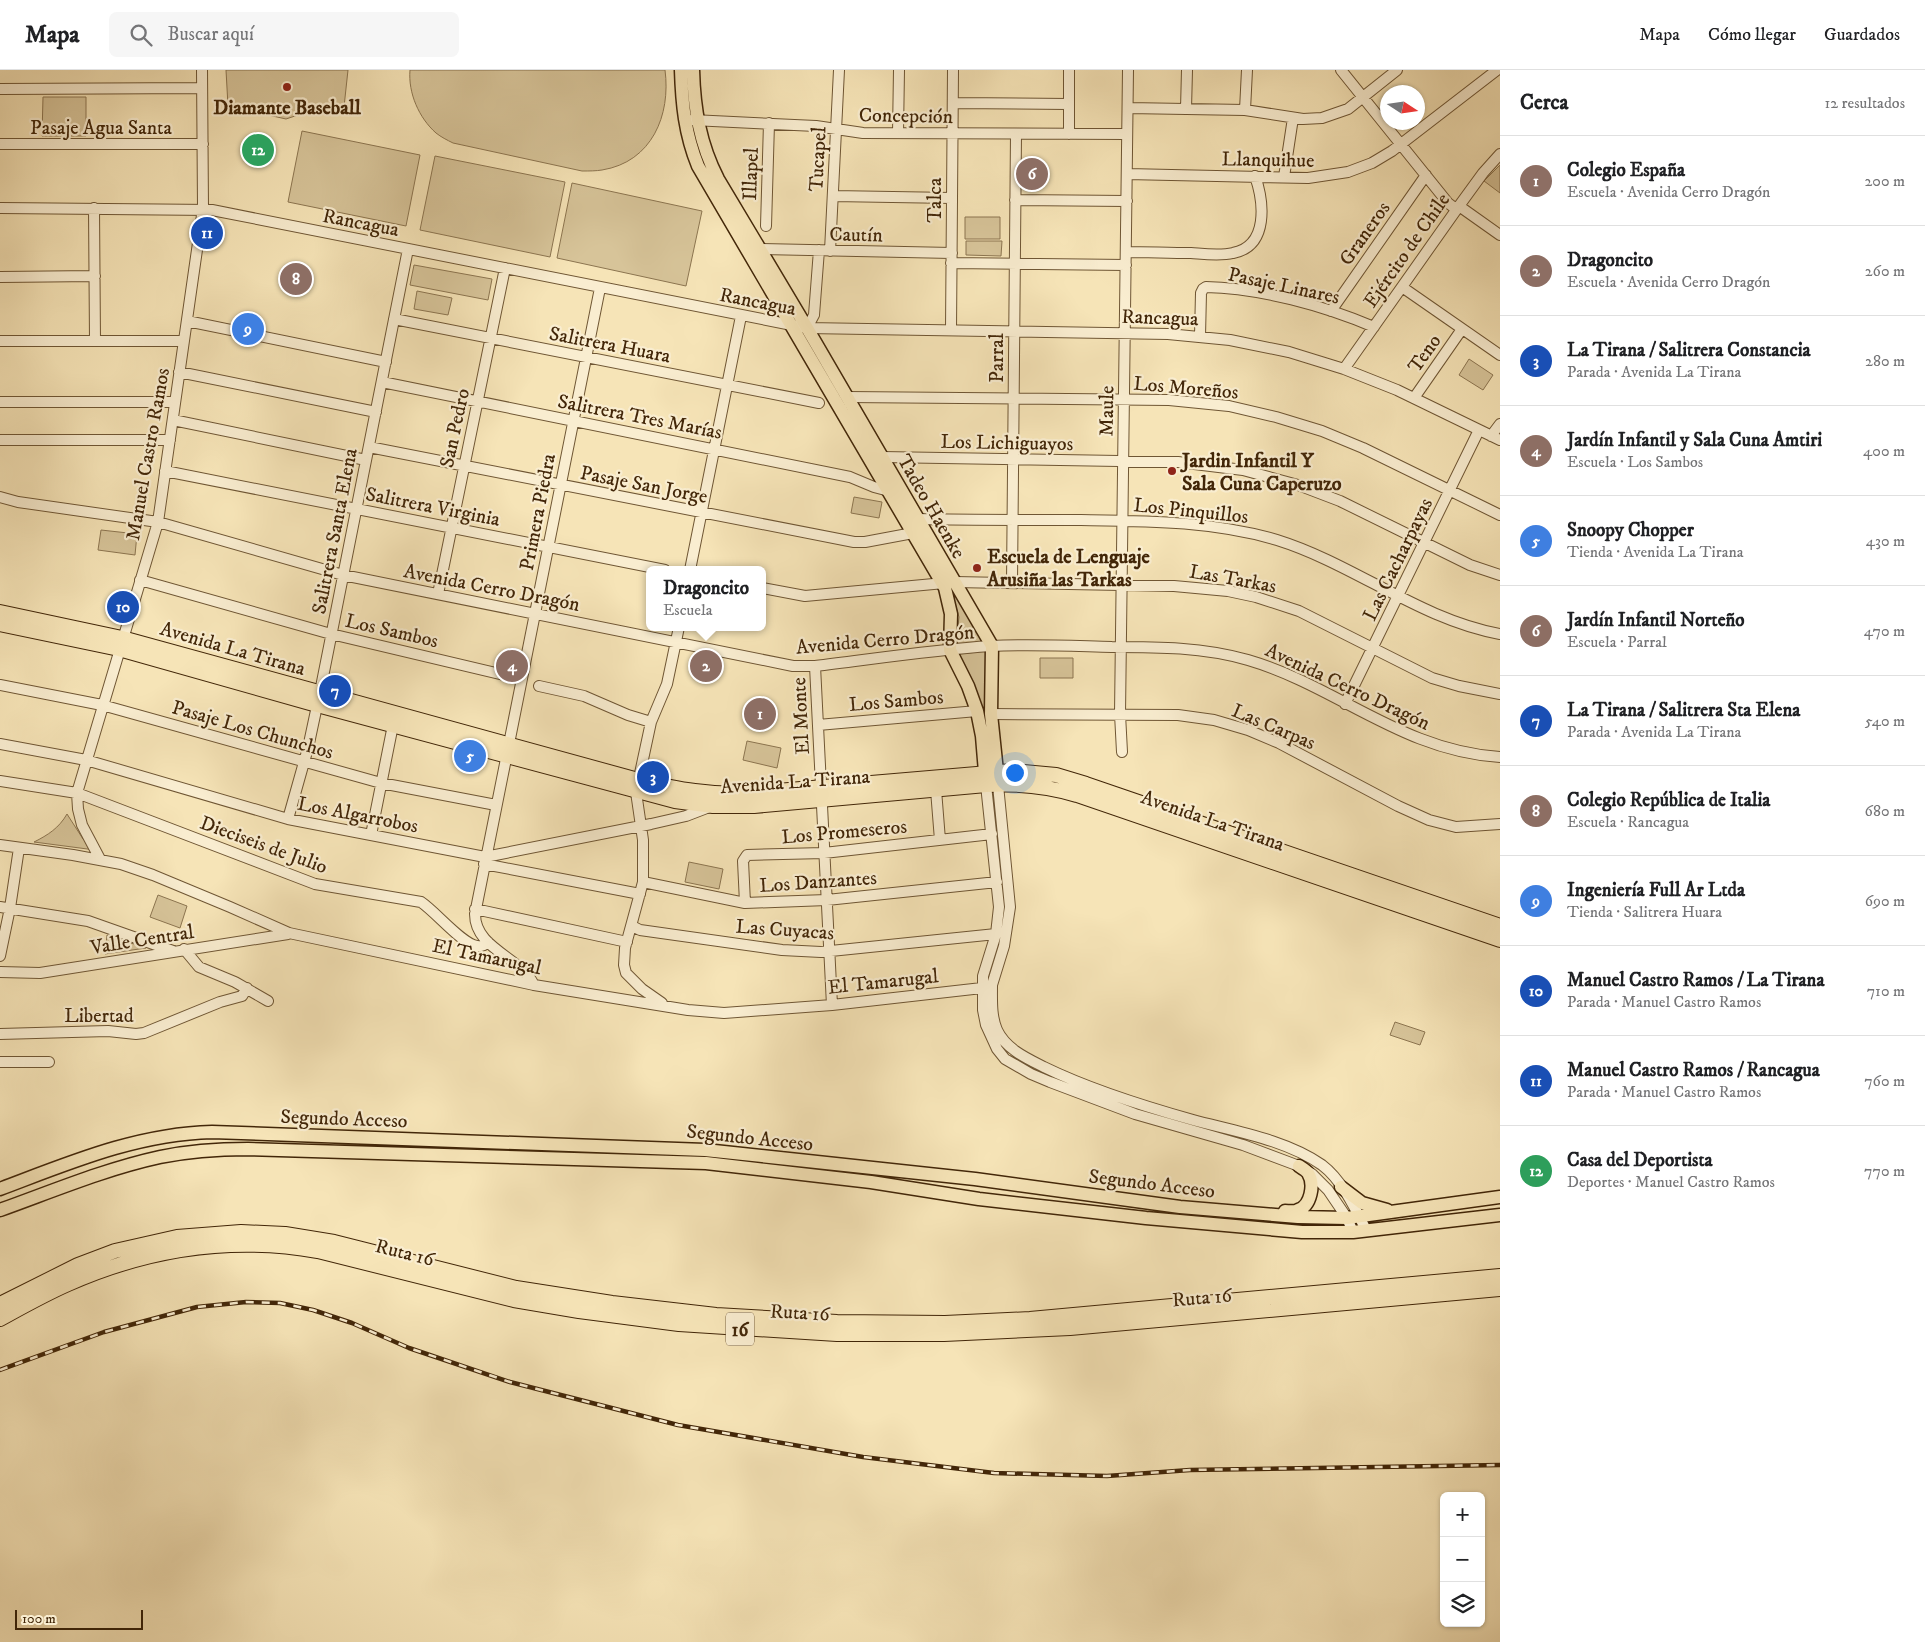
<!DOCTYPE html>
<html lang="es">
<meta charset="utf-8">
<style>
body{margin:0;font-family:"IM FELL DW Pica",serif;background:#f6f6f6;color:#202124}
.controls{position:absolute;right:15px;bottom:15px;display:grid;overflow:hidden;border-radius:8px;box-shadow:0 1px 4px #0004}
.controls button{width:45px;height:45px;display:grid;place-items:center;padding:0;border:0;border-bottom:1px solid #e0e0e0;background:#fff;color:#202124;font:25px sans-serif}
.compass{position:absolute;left:1380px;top:15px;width:45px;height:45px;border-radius:50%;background:#fff;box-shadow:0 1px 4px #0004;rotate:102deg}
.scale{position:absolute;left:15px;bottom:12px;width:128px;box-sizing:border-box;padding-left:5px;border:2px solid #422608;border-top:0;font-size:14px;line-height:18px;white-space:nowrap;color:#422608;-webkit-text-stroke:4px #f9edd0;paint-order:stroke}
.you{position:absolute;left:1014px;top:702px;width:18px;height:18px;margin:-12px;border:4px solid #fff;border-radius:50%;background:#1a73e8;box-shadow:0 0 0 8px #1a73e833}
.badge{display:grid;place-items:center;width:32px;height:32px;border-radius:50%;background:#8f2418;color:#fff;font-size:16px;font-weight:700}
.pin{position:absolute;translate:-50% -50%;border:2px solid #fff;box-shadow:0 1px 5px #0006}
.popup{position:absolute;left:646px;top:496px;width:120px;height:65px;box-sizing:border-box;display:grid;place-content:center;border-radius:8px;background:#fff;filter:drop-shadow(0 1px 4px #0005);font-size:16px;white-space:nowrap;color:#757577}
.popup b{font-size:19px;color:#202124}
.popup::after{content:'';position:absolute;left:50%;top:100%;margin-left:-10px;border:10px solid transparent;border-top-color:#fff}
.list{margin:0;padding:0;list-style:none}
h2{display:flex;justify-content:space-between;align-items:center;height:65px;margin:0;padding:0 20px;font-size:21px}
h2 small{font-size:16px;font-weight:400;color:#757577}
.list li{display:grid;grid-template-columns:32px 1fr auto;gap:15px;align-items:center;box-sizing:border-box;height:90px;padding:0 20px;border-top:1px solid #e0e0e0}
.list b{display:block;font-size:19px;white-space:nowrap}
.list p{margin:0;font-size:16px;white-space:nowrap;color:#757577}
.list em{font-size:16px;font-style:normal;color:#757577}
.icon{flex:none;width:28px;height:28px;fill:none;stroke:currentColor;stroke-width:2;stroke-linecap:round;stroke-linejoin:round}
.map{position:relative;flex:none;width:1500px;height:1572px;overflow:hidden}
header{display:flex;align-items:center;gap:30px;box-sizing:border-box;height:70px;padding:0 25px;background:#fff;border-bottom:1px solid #e0e0e0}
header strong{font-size:24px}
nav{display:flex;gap:28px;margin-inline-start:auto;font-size:18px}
.search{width:350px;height:45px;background:#f6f6f6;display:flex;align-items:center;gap:12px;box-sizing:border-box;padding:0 18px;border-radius:8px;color:#757577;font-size:19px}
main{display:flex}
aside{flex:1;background:#fff}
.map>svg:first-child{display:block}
.green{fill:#d7c499;stroke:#8c7550}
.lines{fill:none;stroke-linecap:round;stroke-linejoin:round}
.minor-casing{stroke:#6f5634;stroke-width:12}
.major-casing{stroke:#422608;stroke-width:15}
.highway-casing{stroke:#422608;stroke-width:16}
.minor{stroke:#f9edd0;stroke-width:10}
.major{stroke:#f6e4b7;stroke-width:12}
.highway{stroke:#f6e4b7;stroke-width:14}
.rail-casing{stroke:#422608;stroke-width:4.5}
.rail{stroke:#f9edd0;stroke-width:2.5;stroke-dasharray:8;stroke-linecap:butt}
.poi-dot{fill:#8f2418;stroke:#f9edd0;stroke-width:2}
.labels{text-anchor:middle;stroke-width:4.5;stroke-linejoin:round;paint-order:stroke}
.shield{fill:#f9edd0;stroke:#796244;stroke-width:1}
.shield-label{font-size:19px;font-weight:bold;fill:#422608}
.poi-label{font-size:20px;font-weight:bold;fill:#422608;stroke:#f9edd0;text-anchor:start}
.street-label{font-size:20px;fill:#422608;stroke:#f9edd0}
</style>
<header>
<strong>Mapa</strong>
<div class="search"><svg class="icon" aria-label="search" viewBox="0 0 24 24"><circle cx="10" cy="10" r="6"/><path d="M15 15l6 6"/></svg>Buscar aquí</div>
<nav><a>Mapa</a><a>Cómo llegar</a><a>Guardados</a></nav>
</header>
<main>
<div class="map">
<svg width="1500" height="1572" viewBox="0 0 1500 1572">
<rect width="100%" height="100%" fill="#f6e4b7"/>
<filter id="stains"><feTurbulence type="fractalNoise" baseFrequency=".004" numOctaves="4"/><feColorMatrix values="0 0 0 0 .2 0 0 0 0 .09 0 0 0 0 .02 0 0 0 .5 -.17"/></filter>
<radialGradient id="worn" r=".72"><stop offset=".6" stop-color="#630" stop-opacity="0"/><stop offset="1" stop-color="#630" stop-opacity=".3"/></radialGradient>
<!-- green -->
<path class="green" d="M226,0H348L344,37L331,34L286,49L228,36Z
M410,0H665C671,45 652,92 602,100C596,101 589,101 582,101L453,73C447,70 441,67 436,63C419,48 408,23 410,0Z
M43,27H86V66H42Z
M302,61L420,85L406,156L288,132Z
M435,86L565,112L550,187L420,160Z
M1500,95V123L1484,111Z
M572,113L702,141L686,216L557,188Z
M965,147H1000V169H965Z
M966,171H1002L1001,186L966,185Z
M414,195L492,209L488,230L410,215Z
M417,221L452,228L448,245L414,239Z
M1469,289L1493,305L1483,320L1459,305Z
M854,427L882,432L879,448L851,443Z
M101,460L137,464L135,485L98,480Z
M956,524L985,571L956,575L959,547L953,527Z
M987,581L993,694L959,584Z
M1040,588H1073V608H1040Z
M747,671L781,678L777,698L743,690Z
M67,744L83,769L95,780L34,772C48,765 59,758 67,744Z
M689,792L723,799L719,819L685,812Z
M158,825L187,836L180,858L150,847Z
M107,865L146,878L105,884Z
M1395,952L1425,962L1420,975L1390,965Z"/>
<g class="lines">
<!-- minor casing -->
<g class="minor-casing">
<path id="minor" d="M1069,0V64
M1341,0L1448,133L1456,139
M0,19L202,18
M953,33L1069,34
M1128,38L1245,40L1303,49L1322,48L1348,39L1397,0
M1186,39L1187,0
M1245,40L1247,0
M692,50L816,56L863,63L1127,64
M898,63L899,0
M0,74H203
M1127,104L1308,108L1348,102L1372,93L1392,81L1497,0
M1284,107L1293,48
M833,126L952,128
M1015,130L1127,131
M1459,136L1500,165
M0,138L212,140L807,258L1168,264L1230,270L1289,282L1344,299L1397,320L1500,370
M94,138L95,271
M766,156L769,53
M760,179L952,183
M830,181L839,0
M1126,182C1148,182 1169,183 1191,183C1205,184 1220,186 1233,183C1269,176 1264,132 1255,106
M951,193L1126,195
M0,207L95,206
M1402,217L1500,285
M1331,241L1426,105
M394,249L819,333
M187,251L386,292
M807,258L814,245L819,180
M951,260L953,0
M1200,266L1201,223L1203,219L1206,217C1260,218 1325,236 1374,257
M0,271H184
M1344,299L1459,136L1483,103L1500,84
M179,302L376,342
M382,312L850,407L874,417L889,421
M847,327L1169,330L1229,336L1276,347L1322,361L1363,378L1500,445
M1414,328L1462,259
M0,332H175
M173,350L366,390
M1491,366L1500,354
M0,370H170
M369,377L854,472H865L913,463
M882,387L1178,392L1243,400L1298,415L1340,431L1470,495L1500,505
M165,401L665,500
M0,427L18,432L158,452L343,505L793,596H815C873,589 932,580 991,576C1032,574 1072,576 1112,577C1158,577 1203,577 1248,590C1337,616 1402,681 1500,687
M918,449C973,450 1027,450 1081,450C1147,451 1213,451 1277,470C1354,494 1421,550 1500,564
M690,500L741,246
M140,510L331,564L521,609
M1012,513L1016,64
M762,518L805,526L955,512L1174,516L1228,521L1256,527L1299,541L1432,608L1459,616L1500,624
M438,524L505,198
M815,596L832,935
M0,615L102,635L381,713L496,735
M539,616L584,626L628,645L651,652
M1345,634L1479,360
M991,644L1178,645L1214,650L1248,660L1279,673L1398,736L1429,750L1456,757L1500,754
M818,655L977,641
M0,674L86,690L288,749L485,787L651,754L686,746L712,736
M1122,682L1120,644L1128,0
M0,711L77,723L315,814L421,832C436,842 462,874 477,876C482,877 485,875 488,872
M986,715L999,837L996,864L983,906V940L986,955L997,979L1005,989L1031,1004L1050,1012L1135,1044L1243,1075L1299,1096L1312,1104L1328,1120L1347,1148L1353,1162
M936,720L940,770
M288,749L308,678L321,617L408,179
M371,765L393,655
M0,775L73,785L121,794L153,805L230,837L289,863L534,915L688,940L724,943L832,935L982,918L992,915L1004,876L1010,837L998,715
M100,789L82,755L78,739L77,723L158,452L203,138L202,0
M484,794L640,824
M643,812L745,833L827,830L997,812
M745,833L743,791L747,785L824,783L992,764
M0,837L88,851L173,881
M475,839L627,872
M632,856L640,860L782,880L821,882L996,864
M184,879L199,897L235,912L268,931
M0,886L10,838L19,778
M0,902L40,903L288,864
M534,915C521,887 475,879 475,844L600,218
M992,915C992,930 991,946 997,960C1006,979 1026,988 1044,997C1091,1020 1143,1036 1193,1050C1234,1061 1287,1070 1322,1095C1342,1110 1355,1138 1366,1160
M662,933L642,919L626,903L624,895L625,878L643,812V770L636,722L651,652L667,614L679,557
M0,964L108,961L136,964L144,963L220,932L242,926L247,918
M0,992H49"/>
</g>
<!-- major casing -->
<g class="major-casing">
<path id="major" d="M681,0C682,34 685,64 698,96L945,518L951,544L950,580L968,616L977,641L982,666L986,714
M693,0C694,39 700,74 718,109L807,258L992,576L991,644L998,711
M1341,1117L1362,1133L1387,1140
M0,1119C69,1093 136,1064 212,1062L705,1080L975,1109L1180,1137L1298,1147L1347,1148L1500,1127
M0,1140C53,1121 105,1099 160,1087C189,1081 219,1079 248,1079L706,1093L871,1112L979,1129L1146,1148L1302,1162H1353L1500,1145
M1285,1141C1289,1141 1295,1142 1298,1140C1311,1136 1315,1114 1308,1103C1306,1100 1302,1098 1299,1096"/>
</g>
<!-- highway casing -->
<g class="highway-casing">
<path id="highway" d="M0,542L122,568L638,710C677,719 712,726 752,723L1012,701L1056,705L1086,714L1500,856
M0,554L119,579L310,633L675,731L713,736H754L986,715C1018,713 1047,716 1077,725L1500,870
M0,1234L78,1195L115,1181L177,1167L241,1162L285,1164L334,1172L516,1218L612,1233L716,1245L837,1252L945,1253L1030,1249L1500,1206
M0,1249C22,1237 45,1224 68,1214C147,1179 232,1166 318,1181L514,1230L579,1241L679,1254L837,1264H944L1070,1258L1500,1219"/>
</g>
<!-- minor -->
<use href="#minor" class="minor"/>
<!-- major -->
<use href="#major" class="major"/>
<!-- highway -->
<use href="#highway" class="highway"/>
<!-- rail casing -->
<g class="rail-casing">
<path id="rail" d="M0,1300L104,1262L197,1237L246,1232L280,1233L313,1240L352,1253L409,1278L510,1312L678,1355L863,1387L994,1403L1107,1406L1190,1400L1500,1395"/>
</g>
<!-- rail -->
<use href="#rail" class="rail"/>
</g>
<!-- markers -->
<g class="poi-dot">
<circle cx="287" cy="17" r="5"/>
<circle cx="1172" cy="401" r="5"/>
<circle cx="977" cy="498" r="5"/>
</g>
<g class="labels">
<!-- shield labels -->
<rect class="shield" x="726" y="1242.5" width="28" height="33" rx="4"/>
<g class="shield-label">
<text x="740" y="1266">16</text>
</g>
<!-- poi labels -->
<g class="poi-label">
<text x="287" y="44" text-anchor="middle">Diamante Baseball</text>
<text x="1182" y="397">Jardin Infantil Y<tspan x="1182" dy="23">Sala Cuna Caperuzo</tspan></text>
<text x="987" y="493">Escuela de Lenguaje<tspan x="987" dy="23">Arusiña las Tarkas</tspan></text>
</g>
<!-- street labels -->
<g class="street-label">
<text transform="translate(906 45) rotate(1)" y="7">Concepción</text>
<text x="101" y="64">Pasaje Agua Santa</text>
<text transform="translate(817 89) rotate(-87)" y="7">Tucapel</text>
<text transform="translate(1268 89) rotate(1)" y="7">Llanquihue</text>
<text transform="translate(750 104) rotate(-88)" y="7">Illapel</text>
<text transform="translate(934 130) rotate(-90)" y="7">Talca</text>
<text transform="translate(361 152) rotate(11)" y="7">Rancagua</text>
<text transform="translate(1364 163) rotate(-55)" y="7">Graneros</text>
<text transform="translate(856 164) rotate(1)" y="7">Cautín</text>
<text transform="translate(1406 180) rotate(-55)" y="7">Ejército de Chile</text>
<text transform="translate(1284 215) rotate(12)" y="7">Pasaje Linares</text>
<text transform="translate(758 231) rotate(11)" y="7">Rancagua</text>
<text transform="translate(1160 247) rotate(2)" y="7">Rancagua</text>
<text transform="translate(610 274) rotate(11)" y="7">Salitrera Huara</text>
<text transform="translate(1424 283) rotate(-55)" y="7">Teno</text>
<text transform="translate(996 288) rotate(-90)" y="7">Parral</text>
<text transform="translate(1186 317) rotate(5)" y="7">Los Moreños</text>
<text transform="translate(1106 341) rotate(-89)" y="7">Maule</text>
<text transform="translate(640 346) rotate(11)" y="7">Salitrera Tres Marías</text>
<text transform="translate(454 358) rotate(-78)" y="7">San Pedro</text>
<text transform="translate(1007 372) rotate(1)" y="7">Los Lichiguayos</text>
<text transform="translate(147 384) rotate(-80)" y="7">Manuel Castro Ramos</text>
<text transform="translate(644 414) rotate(11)" y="7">Pasaje San Jorge</text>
<text transform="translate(433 436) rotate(11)" y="7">Salitrera Virginia</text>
<text transform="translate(932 436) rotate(60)" y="7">Tadeo Haenke</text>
<text transform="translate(1191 440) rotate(6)" y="7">Los Pinquillos</text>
<text transform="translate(537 442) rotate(-79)" y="7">Primera Piedra</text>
<text transform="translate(334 461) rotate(-79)" y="7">Salitrera Santa Elena</text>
<text transform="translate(1397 489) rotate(-64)" y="7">Las Cacharpayas</text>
<text transform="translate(1233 508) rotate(10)" y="7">Las Tarkas</text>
<text transform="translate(492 517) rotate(11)" y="7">Avenida Cerro Dragón</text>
<text transform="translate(392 560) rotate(13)" y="7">Los Sambos</text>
<text transform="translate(885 569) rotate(-5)" y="7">Avenida Cerro Dragón</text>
<text transform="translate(233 578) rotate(16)" y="7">Avenida La Tirana</text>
<text transform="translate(1348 616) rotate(25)" y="7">Avenida Cerro Dragón</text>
<text transform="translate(896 630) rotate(-5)" y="7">Los Sambos</text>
<text transform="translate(800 646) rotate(-93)" y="7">El Monte</text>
<text transform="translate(1274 656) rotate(23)" y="7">Las Carpas</text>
<text transform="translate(253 659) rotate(16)" y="7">Pasaje Los Chunchos</text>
<text transform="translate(795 711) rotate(-4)" y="7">Avenida La Tirana</text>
<text transform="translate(358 744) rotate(11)" y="7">Los Algarrobos</text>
<text transform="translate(1213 750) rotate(19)" y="7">Avenida La Tirana</text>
<text transform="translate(844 761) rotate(-5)" y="7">Los Promeseros</text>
<text transform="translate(264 774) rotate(20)" y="7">Dieciseis de Julio</text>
<text transform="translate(818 811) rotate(-4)" y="7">Los Danzantes</text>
<text transform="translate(785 859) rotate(4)" y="7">Las Cuyacas</text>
<text transform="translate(142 869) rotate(-9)" y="7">Valle Central</text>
<text transform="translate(487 886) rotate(12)" y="7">El Tamarugal</text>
<text transform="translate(883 911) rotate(-6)" y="7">El Tamarugal</text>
<text x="99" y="952">Libertad</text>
<text transform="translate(344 1048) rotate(2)" y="7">Segundo Acceso</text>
<text transform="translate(750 1067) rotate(6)" y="7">Segundo Acceso</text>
<text transform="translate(1152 1113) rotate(7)" y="7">Segundo Acceso</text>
<text transform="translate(405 1182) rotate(14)" y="7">Ruta 16</text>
<text transform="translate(1202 1227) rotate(-5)" y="7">Ruta 16</text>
<text transform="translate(800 1242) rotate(3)" y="7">Ruta 16</text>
</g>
</g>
<rect width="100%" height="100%" filter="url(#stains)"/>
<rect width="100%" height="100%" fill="url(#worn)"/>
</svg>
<div class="controls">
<button>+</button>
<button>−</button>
<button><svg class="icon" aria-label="layers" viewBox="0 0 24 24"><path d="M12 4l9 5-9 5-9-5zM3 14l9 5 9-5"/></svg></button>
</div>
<svg class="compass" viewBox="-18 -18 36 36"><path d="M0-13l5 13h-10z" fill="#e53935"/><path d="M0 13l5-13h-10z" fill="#757577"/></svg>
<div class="scale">100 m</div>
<div class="you"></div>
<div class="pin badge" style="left:760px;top:644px;background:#8d6e63">1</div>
<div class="pin badge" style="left:706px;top:596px;background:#8d6e63">2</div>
<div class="popup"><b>Dragoncito</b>Escuela</div>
<div class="pin badge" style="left:653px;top:707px;background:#1a4fb4">3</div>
<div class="pin badge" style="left:512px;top:596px;background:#8d6e63">4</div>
<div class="pin badge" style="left:470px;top:686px;background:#3f7fe0">5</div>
<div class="pin badge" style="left:1032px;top:104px;background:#8d6e63">6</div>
<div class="pin badge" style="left:335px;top:621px;background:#1a4fb4">7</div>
<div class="pin badge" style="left:296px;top:209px;background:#8d6e63">8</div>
<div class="pin badge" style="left:248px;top:259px;background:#3f7fe0">9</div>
<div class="pin badge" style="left:123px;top:537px;background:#1a4fb4">10</div>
<div class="pin badge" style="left:207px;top:163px;background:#1a4fb4">11</div>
<div class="pin badge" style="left:258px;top:80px;background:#2e9e5b">12</div>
</div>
<aside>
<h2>Cerca<small>12 resultados</small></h2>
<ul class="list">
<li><span class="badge" style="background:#8d6e63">1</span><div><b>Colegio España</b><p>Escuela · Avenida Cerro Dragón</p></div><em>200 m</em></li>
<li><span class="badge" style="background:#8d6e63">2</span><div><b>Dragoncito</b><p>Escuela · Avenida Cerro Dragón</p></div><em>260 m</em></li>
<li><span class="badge" style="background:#1a4fb4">3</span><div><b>La Tirana / Salitrera Constancia</b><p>Parada · Avenida La Tirana</p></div><em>280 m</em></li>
<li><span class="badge" style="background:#8d6e63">4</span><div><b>Jardín Infantil y Sala Cuna Amtiri</b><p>Escuela · Los Sambos</p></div><em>400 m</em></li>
<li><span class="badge" style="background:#3f7fe0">5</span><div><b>Snoopy Chopper</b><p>Tienda · Avenida La Tirana</p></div><em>430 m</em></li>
<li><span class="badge" style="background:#8d6e63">6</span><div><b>Jardín Infantil Norteño</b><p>Escuela · Parral</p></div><em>470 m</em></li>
<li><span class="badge" style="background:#1a4fb4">7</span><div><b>La Tirana / Salitrera Sta Elena</b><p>Parada · Avenida La Tirana</p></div><em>540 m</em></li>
<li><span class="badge" style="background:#8d6e63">8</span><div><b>Colegio República de Italia</b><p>Escuela · Rancagua</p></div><em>680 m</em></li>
<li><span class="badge" style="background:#3f7fe0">9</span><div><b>Ingeniería Full Ar Ltda</b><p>Tienda · Salitrera Huara</p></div><em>690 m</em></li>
<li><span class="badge" style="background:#1a4fb4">10</span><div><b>Manuel Castro Ramos / La Tirana</b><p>Parada · Manuel Castro Ramos</p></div><em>710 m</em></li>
<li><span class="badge" style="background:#1a4fb4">11</span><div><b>Manuel Castro Ramos / Rancagua</b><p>Parada · Manuel Castro Ramos</p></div><em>760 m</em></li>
<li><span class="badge" style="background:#2e9e5b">12</span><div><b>Casa del Deportista</b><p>Deportes · Manuel Castro Ramos</p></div><em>770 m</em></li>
</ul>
</aside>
</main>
